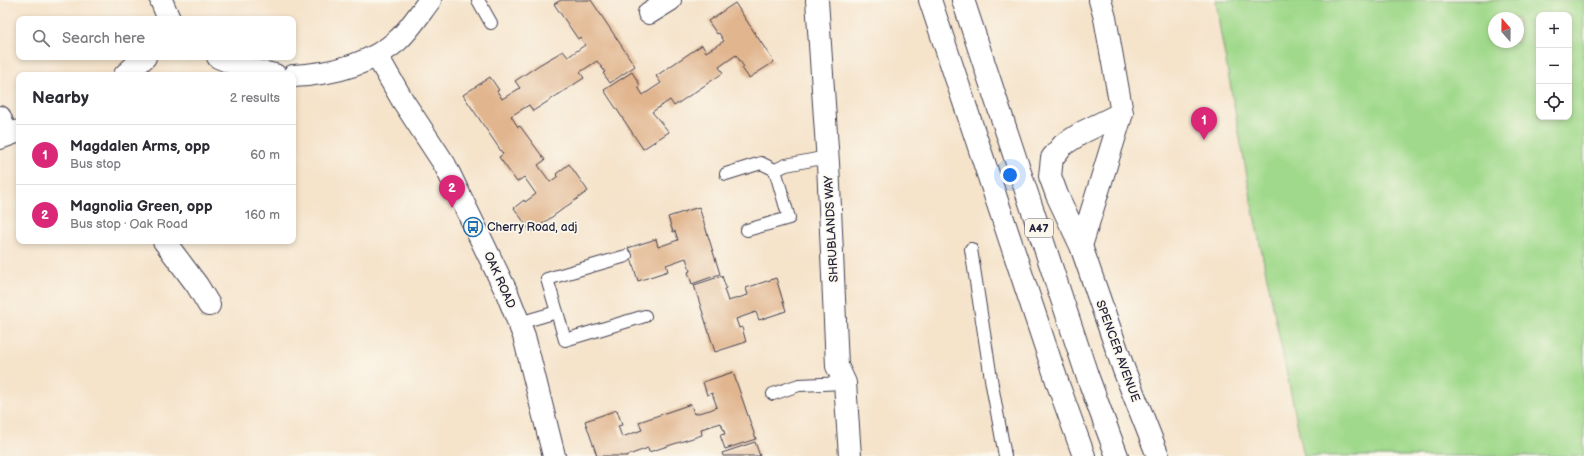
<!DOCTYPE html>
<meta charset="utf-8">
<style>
body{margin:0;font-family:"Balsamiq Sans",sans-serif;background:#f2f2f3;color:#2b2b33}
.controls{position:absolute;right:12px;top:12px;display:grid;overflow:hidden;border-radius:8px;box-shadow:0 2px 6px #0003}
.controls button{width:36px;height:36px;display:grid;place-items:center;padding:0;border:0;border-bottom:1px solid #e1e1e2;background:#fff;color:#2b2b33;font:20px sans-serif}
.compass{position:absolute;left:1488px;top:12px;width:36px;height:36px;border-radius:50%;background:#fff;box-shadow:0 2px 6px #0003;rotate:340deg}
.you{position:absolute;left:1010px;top:175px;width:14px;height:14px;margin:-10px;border:3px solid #fff;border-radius:50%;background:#1a73e8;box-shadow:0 0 0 6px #1a73e833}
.badge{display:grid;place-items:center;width:26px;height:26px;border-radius:50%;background:#db2777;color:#fff;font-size:13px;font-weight:700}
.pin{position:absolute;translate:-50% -33px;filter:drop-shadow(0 1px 2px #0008)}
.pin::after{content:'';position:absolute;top:21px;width:14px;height:12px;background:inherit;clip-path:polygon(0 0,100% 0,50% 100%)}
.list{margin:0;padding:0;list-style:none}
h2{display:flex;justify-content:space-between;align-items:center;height:52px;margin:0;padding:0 16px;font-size:17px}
h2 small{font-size:13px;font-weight:400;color:#7c7c81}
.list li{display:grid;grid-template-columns:26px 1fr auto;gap:12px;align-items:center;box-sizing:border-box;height:60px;padding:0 16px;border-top:1px solid #e1e1e2}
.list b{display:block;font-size:15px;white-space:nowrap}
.list p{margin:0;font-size:13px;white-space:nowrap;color:#7c7c81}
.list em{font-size:13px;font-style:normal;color:#7c7c81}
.icon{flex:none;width:22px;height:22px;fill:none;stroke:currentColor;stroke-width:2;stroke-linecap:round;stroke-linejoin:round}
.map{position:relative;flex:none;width:1584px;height:456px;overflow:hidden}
.search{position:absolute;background:#fff;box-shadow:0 2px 6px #0003;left:16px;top:16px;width:280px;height:44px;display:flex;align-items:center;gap:10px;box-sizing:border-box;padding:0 14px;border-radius:8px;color:#7c7c81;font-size:15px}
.panel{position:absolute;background:#fff;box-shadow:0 2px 6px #0003;left:16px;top:72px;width:280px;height:172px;border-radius:8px}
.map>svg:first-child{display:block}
.green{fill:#a0d98b;stroke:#617e63;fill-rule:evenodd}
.building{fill:#e1b58e}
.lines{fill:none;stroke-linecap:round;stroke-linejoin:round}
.lane-casing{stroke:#423f50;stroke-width:14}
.street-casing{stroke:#423f50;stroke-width:24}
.secondary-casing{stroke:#423f50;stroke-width:24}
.highway-casing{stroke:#423f50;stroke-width:24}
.lane{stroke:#fff;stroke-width:12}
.street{stroke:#fff;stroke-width:22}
.secondary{stroke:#fff;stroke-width:22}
.highway{stroke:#fff;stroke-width:22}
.labels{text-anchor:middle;stroke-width:3.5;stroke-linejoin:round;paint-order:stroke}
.shield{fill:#fbf7ec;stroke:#636270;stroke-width:1}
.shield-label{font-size:11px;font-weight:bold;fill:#22223b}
.poi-label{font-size:12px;fill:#22223b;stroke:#fbf7ec;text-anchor:start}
.street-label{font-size:12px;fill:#22223b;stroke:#fbf7ec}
</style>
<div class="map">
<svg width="1584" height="456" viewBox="0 0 1584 456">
<rect width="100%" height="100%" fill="#fbf7ec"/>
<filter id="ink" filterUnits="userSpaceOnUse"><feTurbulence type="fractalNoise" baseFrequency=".025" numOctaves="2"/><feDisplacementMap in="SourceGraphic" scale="8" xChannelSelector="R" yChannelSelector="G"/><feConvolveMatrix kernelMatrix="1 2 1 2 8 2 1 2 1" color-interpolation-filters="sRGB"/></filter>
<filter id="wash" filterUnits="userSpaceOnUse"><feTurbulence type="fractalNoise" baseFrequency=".012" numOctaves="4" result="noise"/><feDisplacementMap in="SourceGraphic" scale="16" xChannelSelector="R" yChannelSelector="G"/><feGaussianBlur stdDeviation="0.9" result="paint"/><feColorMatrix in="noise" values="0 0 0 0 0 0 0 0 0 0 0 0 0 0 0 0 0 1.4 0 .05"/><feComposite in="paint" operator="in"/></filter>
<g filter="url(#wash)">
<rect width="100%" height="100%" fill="#f5e3ca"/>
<!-- green -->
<path class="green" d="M1216,0H1584V456H1304L1255,220L1220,29ZM1539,15H1569V117H1539ZM1494,18H1518V42H1494Z"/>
<g id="blocks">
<!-- building -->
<path class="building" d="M561,0H591L635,66L610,83L603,73L605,72L597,61L580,72L584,78L533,111L529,105L511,116L518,127L520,126L545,160L538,165L550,182L558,176L556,174L569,164L588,191L531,232L514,208L524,200L525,202L536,194L524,177L517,182L499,157L503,154L463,95L490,77L499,90L497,91L502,99L520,88L515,81L539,65L563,51L568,57L585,45L580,37L578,39L554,4Z
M735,3L774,62L749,78L742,68L744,67L736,55L719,67L723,73L674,106L670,100L652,112L669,132L643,149L604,90L632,72L640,85L638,87L643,95L661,83L656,76L678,61L702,45L706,52L724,41L719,33L717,34L708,21Z
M699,207L720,274L692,284L688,272L690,271L686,258L666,265L668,271L638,281L628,248L656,239L658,247L678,240L675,231L673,232L668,217Z
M722,276L726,288L724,289L728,301L748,295L746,288L776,278L786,311L759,320L756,312L736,319L739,328L742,327L746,342L715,352L694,285Z
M733,372L756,439L725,449L720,435L725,434L721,423L701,429L702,435L649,452L648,448L626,456H597L585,421L617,410L622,425L618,426L622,437L642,430L639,422L691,404L694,414L710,410L717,407L712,393L707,395L703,382Z
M755,442L760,456H723L722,453Z"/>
</g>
</g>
<g filter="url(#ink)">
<use href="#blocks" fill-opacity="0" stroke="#423f50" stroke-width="1"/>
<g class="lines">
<!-- lane casing -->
<g class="lane-casing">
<path id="lane" d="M478,0L491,23
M726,174L761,163L775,170L786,165L827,157
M747,230L789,218L775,170
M971,249L992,385L1005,456
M557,312L547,279L626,256
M519,323L557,312L565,340L645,316
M773,394L799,385L845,383"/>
</g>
<!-- street casing -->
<g class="street-casing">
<path id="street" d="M161,0L169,19
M1100,0L1105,18L1122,113
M649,13L670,0
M377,56L403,101L445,165L507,293L524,336L554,456
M218,57L247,69L275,75
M125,75L145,57
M293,76C330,74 369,66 398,40C410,29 420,13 430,0
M0,117L7,135
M0,138L19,131
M164,241L197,285L209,305
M1081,246L1122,113L1083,132L1063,145L1052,158L1050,176L1057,195L1081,246L1124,370L1158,456"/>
</g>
<!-- secondary casing -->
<g class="secondary-casing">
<path id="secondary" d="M817,0L828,163L837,366L845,383L850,456"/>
</g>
<!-- highway casing -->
<g class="highway-casing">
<path id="highway" d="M930,0L1059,387L1084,456
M963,0L1087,375L1117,456"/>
</g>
<!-- lane -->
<use href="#lane" class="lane"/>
<!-- street -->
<use href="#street" class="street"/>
<!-- secondary -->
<use href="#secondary" class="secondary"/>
<!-- highway -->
<use href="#highway" class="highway"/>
</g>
</g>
<!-- icons -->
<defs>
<g id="bus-ring" transform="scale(1)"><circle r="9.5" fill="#fbf7ec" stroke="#1f6fb2" stroke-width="1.5"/><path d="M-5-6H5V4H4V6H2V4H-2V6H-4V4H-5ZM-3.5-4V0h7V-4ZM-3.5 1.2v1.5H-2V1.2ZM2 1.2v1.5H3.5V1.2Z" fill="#1f6fb2"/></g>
</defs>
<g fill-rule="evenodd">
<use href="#bus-ring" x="473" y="227"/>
</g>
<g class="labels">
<!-- shield labels -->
<rect class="shield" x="1025" y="219" width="28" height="18" rx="3"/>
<g class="shield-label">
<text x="1039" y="232">A47</text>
</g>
<!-- poi labels -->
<g class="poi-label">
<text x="487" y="231">Cherry Road, adj</text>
</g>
<!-- street labels -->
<g class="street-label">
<text transform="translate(831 229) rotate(-93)" y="4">SHRUBLANDS WAY</text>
<text transform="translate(500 280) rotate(66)" y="4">OAK ROAD</text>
<text transform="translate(1118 351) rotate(70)" y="4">SPENCER AVENUE</text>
</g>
</g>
</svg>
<div class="controls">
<button>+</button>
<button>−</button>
<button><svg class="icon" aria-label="locate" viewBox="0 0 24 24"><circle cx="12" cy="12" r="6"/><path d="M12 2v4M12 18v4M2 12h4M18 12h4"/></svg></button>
</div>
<svg class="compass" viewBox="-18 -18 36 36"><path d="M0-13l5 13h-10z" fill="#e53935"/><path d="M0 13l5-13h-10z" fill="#7c7c81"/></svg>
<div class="you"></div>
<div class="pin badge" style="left:1204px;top:140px">1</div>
<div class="pin badge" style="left:452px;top:208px">2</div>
<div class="search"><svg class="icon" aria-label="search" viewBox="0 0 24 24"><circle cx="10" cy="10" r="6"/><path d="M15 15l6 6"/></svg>Search here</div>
<section class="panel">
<h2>Nearby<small>2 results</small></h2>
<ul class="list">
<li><span class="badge">1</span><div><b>Magdalen Arms, opp</b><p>Bus stop</p></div><em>60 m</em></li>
<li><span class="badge">2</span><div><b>Magnolia Green, opp</b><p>Bus stop · Oak Road</p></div><em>160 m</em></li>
</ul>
</section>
</div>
